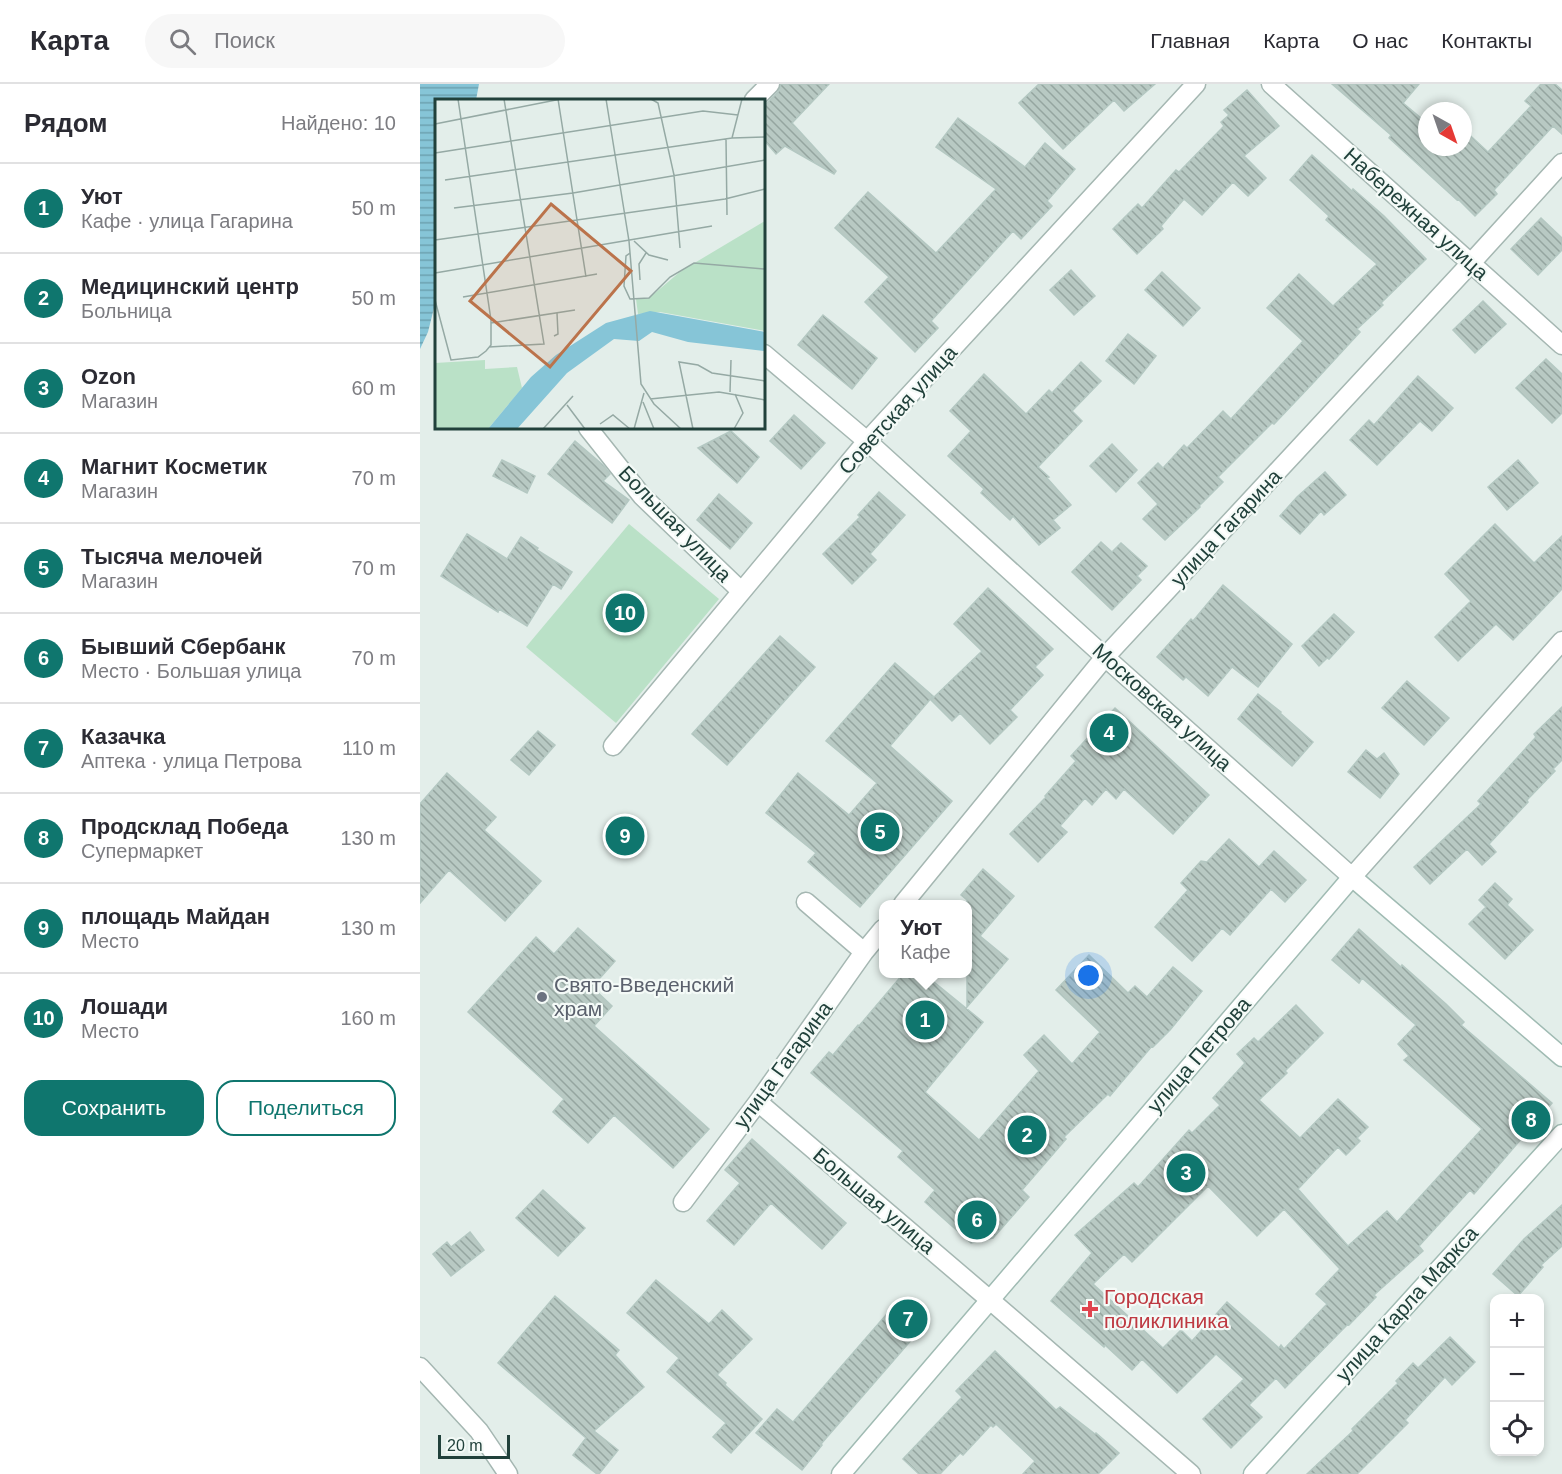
<!DOCTYPE html>
<html lang="ru">
<meta charset="utf-8">
<style>
body{margin:0;font-family:Arial,sans-serif;background:#f7f7f7;color:#2b2b33}
.controls{position:absolute;right:18px;bottom:18px;display:grid;overflow:hidden;border-radius:12px;box-shadow:0 3px 9px #0003}
.controls button{width:54px;height:54px;display:grid;place-items:center;padding:0;border:0;border-bottom:2px solid #e1e1e2;background:#fff;color:#2b2b33;font:30px sans-serif}
.compass{position:absolute;left:998px;top:18px;width:54px;height:54px;border-radius:50%;background:#fff;box-shadow:0 3px 9px #0003;rotate:140deg}
.scale{position:absolute;left:18px;bottom:15px;width:72px;box-sizing:border-box;padding-left:6px;border:3px solid #21413b;border-top:0;font-size:16px;line-height:21px;white-space:nowrap;color:#21413b;-webkit-text-stroke:4px #f4faf7;paint-order:stroke}
.you{position:absolute;left:669px;top:892px;width:21px;height:21px;margin:-15px;border:4px solid #fff;border-radius:50%;background:#1a73e8;box-shadow:0 0 0 9px #1a73e833}
.badge{display:grid;place-items:center;width:39px;height:39px;border-radius:50%;background:#0f766e;color:#fff;font-size:20px;font-weight:700}
.pin{position:absolute;translate:-50% -50%;border:3px solid #fff;box-shadow:0 2px 6px #0006}
.popup{position:absolute;left:459px;top:816px;width:93px;height:78px;box-sizing:border-box;display:grid;place-content:center;border-radius:12px;background:#fff;filter:drop-shadow(0 2px 4px #0005);font-size:20px;white-space:nowrap;color:#7c7c81}
.popup b{font-size:22px;color:#2b2b33}
.popup::after{content:'';position:absolute;left:50%;top:100%;margin-left:-12px;border:12px solid transparent;border-top-color:#fff}
.list{margin:0;padding:0;list-style:none}
h2{display:flex;justify-content:space-between;align-items:center;height:78px;margin:0;padding:0 24px;font-size:26px}
h2 small{font-size:20px;font-weight:400;color:#7c7c81}
.list li{display:grid;grid-template-columns:39px 1fr auto;gap:18px;align-items:center;box-sizing:border-box;height:90px;padding:0 24px;border-top:2px solid #e1e1e2}
.list b{display:block;font-size:22px;white-space:nowrap}
.list p{margin:0;font-size:20px;white-space:nowrap;color:#7c7c81}
.list em{font-size:20px;font-style:normal;color:#7c7c81}
.actions{display:flex;gap:12px;padding:18px 24px}
.actions a{flex:1;padding:14px 0;border:2px solid #0f766e;border-radius:18px;text-align:center;font-size:21px;color:#0f766e}
.actions .main{background:#0f766e;color:#fff}
.icon{flex:none;width:33px;height:33px;fill:none;stroke:currentColor;stroke-width:2;stroke-linecap:round;stroke-linejoin:round}
.map{position:relative;flex:none;width:1142px;height:1390px;overflow:hidden}
header{display:flex;align-items:center;gap:36px;box-sizing:border-box;height:84px;padding:0 30px;background:#fff;border-bottom:2px solid #e1e1e2}
header strong{font-size:28px}
nav{display:flex;gap:33px;margin-inline-start:auto;font-size:21px}
.search{width:420px;height:54px;background:#f7f7f7;display:flex;align-items:center;gap:15px;box-sizing:border-box;padding:0 21px;border-radius:33px;color:#7c7c81;font-size:22px}
main{display:flex}
aside{flex:1;background:#fff}
.map>svg:first-child{display:block}
.green{fill:#bae1c7}
.water{fill:url(#water-rules)}
.building{fill:url(#building-back-hatch);stroke:#b4c8c2;stroke-width:1.5;fill-rule:evenodd}
.lines{fill:none;stroke-linecap:round;stroke-linejoin:round}
.street-casing{stroke:#a5b7b2;stroke-width:21}
.secondary-casing{stroke:#a0bbb3;stroke-width:21}
.street{stroke:#fff;stroke-width:18}
.secondary{stroke:#fff;stroke-width:18}
.worship-dot{fill:#6b7280;stroke:#f4faf7;stroke-width:2}
.health-dot{fill:#e0444e;stroke:#f4faf7;stroke-width:2}
.labels{text-anchor:middle;stroke-width:4.5;stroke-linejoin:round;paint-order:stroke}
.street-label{font-size:21px;fill:#21413b;stroke:#f4faf7}
.worship-label{font-size:21px;fill:#5b616d;stroke:#f4faf7;text-anchor:start}
.health-label{font-size:21px;fill:#be3a42;stroke:#f4faf7;text-anchor:start}
.inset-road{fill:none;stroke:#95a9a4;stroke-width:1.5}
.view{fill:#bb734b;fill-opacity:0.15;stroke:#bb734b;stroke-width:3}
.inset-edge{fill:none;stroke:#21413b;stroke-width:3}
</style>
<header>
<strong>Карта</strong>
<div class="search"><svg class="icon" aria-label="search" viewBox="0 0 24 24"><circle cx="10" cy="10" r="6"/><path d="M15 15l6 6"/></svg>Поиск</div>
<nav><a>Главная</a><a>Карта</a><a>О нас</a><a>Контакты</a></nav>
</header>
<main>
<aside>
<h2>Рядом<small>Найдено: 10</small></h2>
<ul class="list">
<li><span class="badge">1</span><div><b>Уют</b><p>Кафе · улица Гагарина</p></div><em>50 m</em></li>
<li><span class="badge">2</span><div><b>Медицинский центр</b><p>Больница</p></div><em>50 m</em></li>
<li><span class="badge">3</span><div><b>Ozon</b><p>Магазин</p></div><em>60 m</em></li>
<li><span class="badge">4</span><div><b>Магнит Косметик</b><p>Магазин</p></div><em>70 m</em></li>
<li><span class="badge">5</span><div><b>Тысяча мелочей</b><p>Магазин</p></div><em>70 m</em></li>
<li><span class="badge">6</span><div><b>Бывший Сбербанк</b><p>Место · Большая улица</p></div><em>70 m</em></li>
<li><span class="badge">7</span><div><b>Казачка</b><p>Аптека · улица Петрова</p></div><em>110 m</em></li>
<li><span class="badge">8</span><div><b>Продсклад Победа</b><p>Супермаркет</p></div><em>130 m</em></li>
<li><span class="badge">9</span><div><b>площадь Майдан</b><p>Место</p></div><em>130 m</em></li>
<li><span class="badge">10</span><div><b>Лошади</b><p>Место</p></div><em>160 m</em></li>
</ul>
<div class="actions"><a class="main">Сохранить</a><a>Поделиться</a></div>
</aside>
<div class="map">
<svg width="1142" height="1390" viewBox="0 0 1142 1390">
<defs>
<pattern id="water-rules" width="6" height="5" patternUnits="userSpaceOnUse" patternTransform="scale(1.5)"><rect width="6" height="5" fill="#86c5d7"/><path d="M0 2.5h6" fill="none" stroke="#6da2b0"/></pattern>
<pattern id="building-back-hatch" width="6" height="6" patternUnits="userSpaceOnUse" patternTransform="scale(1.5)"><rect width="6" height="6" fill="#b8c9c3"/><path d="M-1 5l2 2M0 0l6 6M5-1l2 2" fill="none" stroke="#95a5a0"/></pattern>
</defs>
<rect width="100%" height="100%" fill="#e3eeea"/>
<!-- green -->
<path class="green" d="M209,440L299,515L196,639L106,563Z"/>
<!-- water -->
<path class="water" d="M0,0H59L56,16H16V216L8,248L0,265Z"/>
<!-- building -->
<path class="building" d="M361,0H409L372,39L416,87L414,90L365,62L356,70L344,56V22L358,8Z
M619,0H735L704,27L694,16L643,65L599,19Z
M912,0H999L983,19L1007,39V63H1043V45L1068,68L1111,22L1105,17L1121,0H1135L1142,6V50L1133,42L1074,106L1077,110L1055,132L1038,115L1037,116L969,54L971,51Z
M827,6L859,42L824,72L846,94L828,112L813,98L782,131L764,115L741,142L743,145L717,170L693,145L718,120L722,124L756,86L759,88L804,42L801,38L809,31L804,26Z
M538,34L605,83L625,59L655,85L627,117L632,122L601,155L593,147L511,237L518,244L495,268L445,218L469,193L415,144L448,108L516,169L576,105L516,63Z
M892,71L932,107L933,105L964,132L1006,175L961,219L963,221L937,245L940,248L893,299L854,340L852,339L798,393L803,398L779,422L780,423L745,456L723,435L738,420L718,399L738,379L743,384L764,361L767,364L803,327L811,335L883,257L847,224L879,190L913,222L957,180L906,136L909,132L870,96Z
M1121,134L1142,154V166L1118,191L1091,165Z
M651,186L675,212L654,231L630,206Z
M742,188L780,224L763,242L725,206Z
M1063,217L1086,240L1055,269L1033,246Z
M403,231L457,274L432,305L378,261Z
M708,250L736,272L714,300L686,277Z
M1126,275L1142,290V329L1132,339L1096,304Z
M661,278L681,297L652,327L662,337L618,383L629,393L627,394L651,421L633,436L640,444L619,461L593,432L590,436L561,409L564,405L528,372L551,347L530,327L564,290L606,330L629,306L632,309Z
M998,292L1033,324L1012,347L1000,337L957,381L930,356L949,336L954,341Z
M374,331L405,359L381,385L350,357Z
M311,347L339,373L317,399L278,364Z
M155,357L183,381L190,390L183,397L209,416L192,439L128,390Z
M692,360L717,386L696,408L670,382Z
M82,376L115,392L107,409L73,392Z
M1098,376L1118,399L1087,426L1068,403Z
M905,388L926,411L904,431L901,427L880,450L860,432L877,413Z
M459,408L485,431L450,470L456,476L432,500L403,470L440,433L438,431Z
M299,410L332,439L310,465L277,436Z
M1075,440L1114,479L1142,452V505L1093,556L1076,540L1038,577L1015,553L1051,517L1025,490Z
M47,450L87,475L101,453L118,464L117,466L152,488L141,505L133,500L107,542L79,525L78,528L21,492Z
M681,458L692,468L701,459L727,482L717,492L721,496L692,526L652,488Z
M803,501L872,560L838,603L812,583L788,612L766,593L763,596L737,573L771,535L773,537Z
M568,504L633,565L615,583L623,591L590,626L597,633L570,660L540,629L532,637L511,616L562,567L534,540Z
M914,530L934,548L909,575L907,574L899,582L882,562Z
M360,552L395,583L307,681L272,650Z
M475,579L513,612L470,662L532,717L440,823L388,778L396,769L346,729L378,689L429,731L457,699L406,657Z
M987,597L1029,634L1004,661L962,624Z
M838,610L861,628L860,629L893,658L872,682L818,635Z
M1142,623V676L1133,685L1135,687L1107,716L1108,718L1069,760L1076,768L1062,781L1047,765L1010,800L994,783L1061,720L1058,717L1116,653L1114,650Z
M695,624L789,711L753,750L704,705L696,715L686,705L672,721L665,714L640,742L647,748L618,778L590,750L626,713L625,712L656,677L651,672Z
M118,647L135,661L109,691L91,676Z
M946,666L957,675L964,669L979,690L960,714L928,688Z
M27,689L76,733L64,746L121,797L85,837L29,786L0,819V720Z
M809,755L839,783L854,767L886,796L865,818L851,805L810,851L802,844L772,877L735,843L768,806L761,799L781,777L787,778Z
M563,785L594,812L560,852L588,875L547,923V816L541,811Z
M1075,799L1092,815L1087,821L1113,846L1085,875L1049,840L1066,823L1059,816Z
M158,844L195,877L172,903L192,922L174,942L289,1045L253,1084L194,1031L168,1059L133,1028L144,1015L48,928L116,853L134,870Z
M939,845L981,883L982,881L1026,920L1044,938L1041,941L1132,1019L1054,1110L1050,1106L999,1162L1003,1167L954,1211L956,1213L929,1241L928,1240L865,1304L856,1294L829,1321L842,1333L811,1364L783,1335L824,1295L796,1270L757,1309L722,1275L712,1286L685,1261L684,1263L631,1217L672,1169L655,1151L714,1099L718,1103L769,1046L772,1049L800,1021L793,1014L825,979L817,970L834,954L838,958L876,921L903,949L865,987L867,989L839,1016L880,1054L918,1015L948,1043L937,1054L940,1057L926,1071L918,1063L878,1105L928,1162L967,1127L977,1138L1062,1045L984,976L989,972L978,960L996,941L942,894L939,899L912,876ZM788,1102L837,1152L864,1125L920,1185L896,1210L907,1220L864,1265L861,1261L859,1264L807,1218L772,1257L761,1246L743,1264L673,1200L704,1170L712,1178Z
M669,871L708,909L715,902L727,913L753,883L782,907L750,946L733,963L732,962L690,1012L688,1010L644,1053L646,1055L602,1106L609,1113L573,1154L551,1159L505,1118L515,1106L478,1073L483,1067L391,989L409,968L413,971L438,941L439,942L483,890H504L563,938L505,1008L559,1056L619,987L604,971L624,951L652,980L680,948L636,906Z
M332,1055L426,1139L402,1165L351,1119L314,1161L287,1137L320,1099L305,1086Z
M123,1106L165,1144L138,1172L96,1134Z
M1142,1121V1162L1121,1181L1123,1183L1098,1212L1073,1190L1104,1155Z
M50,1148L64,1166L31,1192L13,1170L27,1158L31,1163Z
M236,1196L289,1240L302,1226L332,1255L297,1291L306,1299L305,1301L342,1335L311,1369L293,1353L306,1339L247,1288L259,1274L207,1229Z
M135,1212L199,1266L195,1271L224,1303L174,1347L198,1366L179,1390H177L153,1371L166,1354L78,1279Z
M479,1216L506,1239L401,1360L402,1361L382,1386L336,1349L357,1325L373,1338Z
M1030,1253L1055,1278L1032,1301L1025,1293L985,1336L988,1339L937,1390H887L933,1347L932,1345L978,1299L976,1297L993,1279L998,1284Z
M575,1267L636,1326L640,1323L675,1350L676,1349L699,1369L678,1390H603L615,1377L576,1340L573,1343L571,1341L543,1371L540,1369L520,1390H499L483,1375L542,1313L536,1307Z"/>
<g class="lines">
<!-- street casing -->
<g class="street-casing">
<path id="street" d="M851,0L1142,261
M334,16L350,0
M344,270L447,357L685,573L932,793L1142,557
M168,344L222,412L321,507
M193,662L447,357L776,0
M386,818L444,868
M483,820L685,573L1051,179L1142,79
M338,1018L570,1216L771,1390
M263,1118L338,1018L444,868L463,845
M0,1283L59,1347L88,1390"/>
</g>
<!-- secondary casing -->
<g class="secondary-casing">
<path id="secondary" d="M421,1390L932,793L1142,973
M833,1390L1142,1050"/>
</g>
<!-- street -->
<use href="#street" class="street"/>
<!-- secondary -->
<use href="#secondary" class="secondary"/>
</g>
<!-- markers -->
<circle class="worship-dot" cx="122" cy="913" r="6"/>
<path class="health-dot" d="M667 1216h6v6h6v6h-6v6h-6v-6h-6v-6h6z"/>
<g class="labels">
<!-- street labels -->
<g class="street-label">
<text transform="translate(996 130) rotate(42)" y="7">Набережная улица</text>
<text transform="translate(478 326) rotate(-48)" y="7">Советская улица</text>
<text transform="translate(255 440) rotate(46)" y="7">Большая улица</text>
<text transform="translate(806 444) rotate(-47)" y="7">улица Гагарина</text>
<text transform="translate(742 623) rotate(42)" y="7">Московская улица</text>
<text transform="translate(779 971) rotate(-49)" y="7">улица Петрова</text>
<text transform="translate(363 981) rotate(-54)" y="7">улица Гагарина</text>
<text transform="translate(454 1117) rotate(40)" y="7">Большая улица</text>
<text transform="translate(987 1220) rotate(-48)" y="7">улица Карла Маркса</text>
</g>
<!-- worship labels -->
<g class="worship-label">
<text x="134" y="908">Свято-Введенский<tspan x="134" dy="24">храм</tspan></text>
</g>
<!-- health labels -->
<g class="health-label">
<text x="684" y="1220">Городская<tspan x="684" dy="24">поликлиника</tspan></text>
</g>
</g>
<!-- overview -->
<g transform="translate(15 15)">
<rect width="330" height="330" fill="#e3eeea"/>
<path d="M330,122V232L225,213L203,215L201,200L214,199L246,172ZM50,261V270L82,268L87,289L53,330H0V264Z" fill="#bae1c7"/>
<path d="M215,212L330,233V252L253,243L217,233L204,242L179,240L132,274L82,330H53L96,278L121,256L171,224Z" fill="#86c5d7"/>
<path class="inset-road" d="M123,0L151,178M171,0L194,142L206,285L219,305L246,330M216,0L223,4L239,76L245,149M0,25L126,0M297,39L307,0M291,40L292,116M0,54L268,12L303,16M10,81L297,39L330,38M19,109L138,94L330,61M0,141L290,100L330,90M199,142L214,156L233,161M195,154L191,157L189,187L195,200L214,199L235,178L259,164L330,170M0,174L277,127M205,181L204,165L211,154M28,198L162,175M0,201L16,261L43,258L51,252L56,246V221L23,0M56,224L140,211M119,237L123,235L122,214M54,248L109,245L69,0M295,293L296,261M215,300L284,293L330,301M208,303L219,330M132,306L150,330M165,325L178,316L195,330M108,330L138,297M199,330L209,294M258,330L244,263L263,266L277,274L330,282M299,330L308,314L300,295"/>
<path class="view" d="M116,105L196,172L115,268L35,202Z"/>
<rect width="330" height="330" class="inset-edge"/>
</g>
</svg>
<div class="controls">
<button>+</button>
<button>−</button>
<button><svg class="icon" aria-label="locate" viewBox="0 0 24 24"><circle cx="12" cy="12" r="6"/><path d="M12 2v4M12 18v4M2 12h4M18 12h4"/></svg></button>
</div>
<svg class="compass" viewBox="-18 -18 36 36"><path d="M0-13l5 13h-10z" fill="#e53935"/><path d="M0 13l5-13h-10z" fill="#7c7c81"/></svg>
<div class="scale">20 m</div>
<div class="you"></div>
<div class="pin badge" style="left:505px;top:936px">1</div>
<div class="popup"><b>Уют</b>Кафе</div>
<div class="pin badge" style="left:607px;top:1051px">2</div>
<div class="pin badge" style="left:766px;top:1089px">3</div>
<div class="pin badge" style="left:689px;top:649px">4</div>
<div class="pin badge" style="left:460px;top:748px">5</div>
<div class="pin badge" style="left:557px;top:1136px">6</div>
<div class="pin badge" style="left:488px;top:1235px">7</div>
<div class="pin badge" style="left:1111px;top:1036px">8</div>
<div class="pin badge" style="left:205px;top:752px">9</div>
<div class="pin badge" style="left:205px;top:529px">10</div>
</div>
</main>
